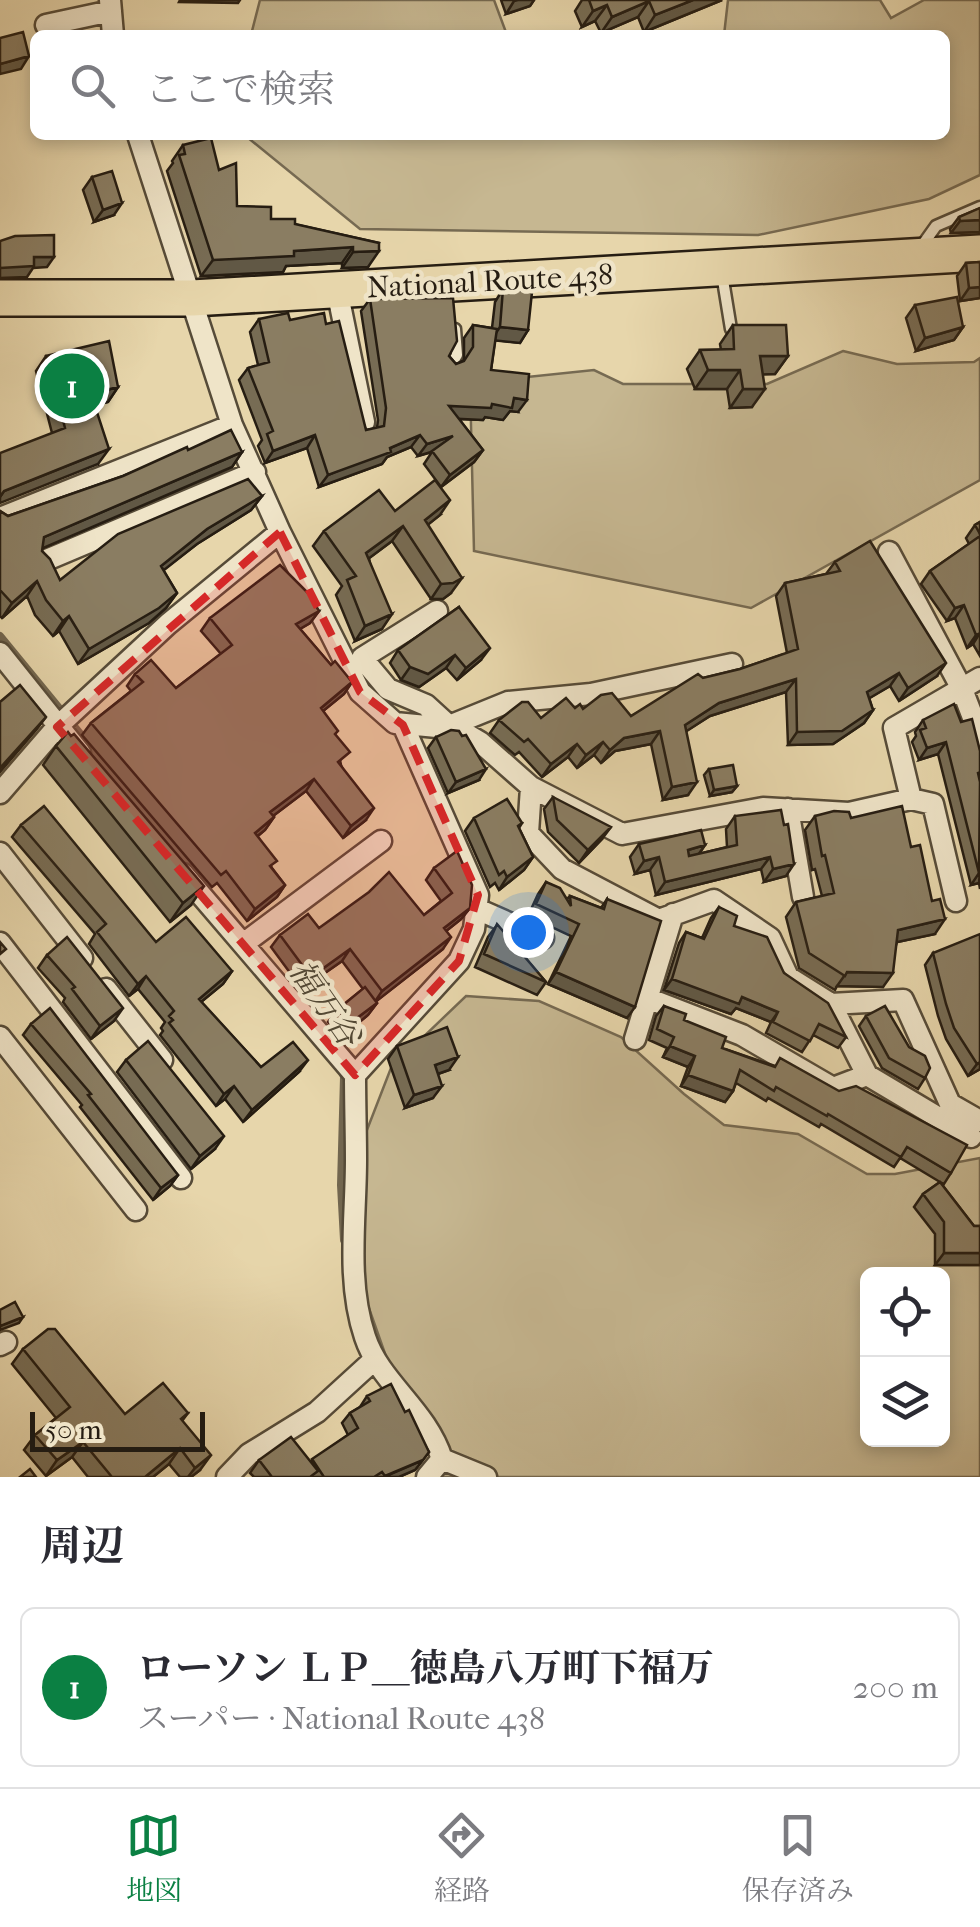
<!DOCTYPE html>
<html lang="ja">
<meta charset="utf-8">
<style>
body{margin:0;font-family:"IM FELL French Canon","Noto Serif JP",serif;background:#f7f7f7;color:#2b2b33}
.controls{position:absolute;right:30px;bottom:30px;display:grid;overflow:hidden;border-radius:15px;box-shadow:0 5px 15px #0003}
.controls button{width:90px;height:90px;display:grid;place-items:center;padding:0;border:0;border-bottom:2px solid #e1e1e2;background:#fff;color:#2b2b33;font:50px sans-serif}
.scale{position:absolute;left:30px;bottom:25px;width:175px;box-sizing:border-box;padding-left:10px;border:5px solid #261d12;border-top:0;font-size:28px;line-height:35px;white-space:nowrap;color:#261d12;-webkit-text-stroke:8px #efe4c8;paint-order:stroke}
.you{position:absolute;left:528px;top:932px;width:35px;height:35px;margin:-25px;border:8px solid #fff;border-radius:50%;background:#1a73e8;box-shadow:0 0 0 15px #1a73e833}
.badge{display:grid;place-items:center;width:65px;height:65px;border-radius:50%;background:#0b8043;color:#fff;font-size:32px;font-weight:700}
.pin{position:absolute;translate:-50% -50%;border:5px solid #fff;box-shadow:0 2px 10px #0006}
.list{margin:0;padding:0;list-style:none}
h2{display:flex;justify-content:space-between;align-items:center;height:130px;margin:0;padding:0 40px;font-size:42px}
h2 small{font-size:32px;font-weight:400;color:#7c7c81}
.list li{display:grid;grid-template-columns:65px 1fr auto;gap:30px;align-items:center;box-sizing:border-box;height:160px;margin:0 20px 20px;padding:0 20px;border:2px solid #e1e1e2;border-radius:15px}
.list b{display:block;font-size:38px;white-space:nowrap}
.list p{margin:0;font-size:32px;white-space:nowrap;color:#7c7c81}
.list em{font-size:32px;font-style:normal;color:#7c7c81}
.icon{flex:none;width:55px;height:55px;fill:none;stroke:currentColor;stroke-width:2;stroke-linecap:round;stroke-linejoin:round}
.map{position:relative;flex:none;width:980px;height:1477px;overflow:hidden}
.search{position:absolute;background:#fff;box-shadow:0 5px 15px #0003;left:30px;right:30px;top:30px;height:110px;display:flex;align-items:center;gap:25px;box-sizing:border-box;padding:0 35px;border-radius:15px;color:#7c7c81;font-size:38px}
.sheet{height:310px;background:#fff}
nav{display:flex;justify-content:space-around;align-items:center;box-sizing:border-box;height:140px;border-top:2px solid #e1e1e2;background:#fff;font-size:28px;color:#7c7c81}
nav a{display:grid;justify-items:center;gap:5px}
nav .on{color:#0b8043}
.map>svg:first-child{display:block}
.green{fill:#c6b791;stroke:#766a52;stroke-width:2.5;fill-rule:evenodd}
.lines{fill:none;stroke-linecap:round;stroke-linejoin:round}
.stream{stroke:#72664f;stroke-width:8}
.service-casing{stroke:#564b38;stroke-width:15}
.minor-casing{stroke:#564b38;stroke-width:25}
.trunk-casing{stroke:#261d12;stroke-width:40}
.service{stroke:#efe4c8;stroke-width:10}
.minor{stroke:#efe4c8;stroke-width:20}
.trunk{stroke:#e7d6ab;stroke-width:35}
.wall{fill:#776c54;stroke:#261d12;stroke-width:2.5}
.shaded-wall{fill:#615845;stroke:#261d12;stroke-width:2.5}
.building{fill:#8a7d62;stroke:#261d12;stroke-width:2.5}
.marked{fill:#d62828;fill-opacity:0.2;stroke:#d62828;stroke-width:8;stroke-dasharray:20 12;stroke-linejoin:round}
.labels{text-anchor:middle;stroke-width:9;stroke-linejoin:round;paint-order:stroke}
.street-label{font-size:30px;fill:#261d12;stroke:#efe4c8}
.water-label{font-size:32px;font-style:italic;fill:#524835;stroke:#efe4c8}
</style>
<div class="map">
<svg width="980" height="1477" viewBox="0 0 980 1477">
<rect width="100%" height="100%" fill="#e7d6ab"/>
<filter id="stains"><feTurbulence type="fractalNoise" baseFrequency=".002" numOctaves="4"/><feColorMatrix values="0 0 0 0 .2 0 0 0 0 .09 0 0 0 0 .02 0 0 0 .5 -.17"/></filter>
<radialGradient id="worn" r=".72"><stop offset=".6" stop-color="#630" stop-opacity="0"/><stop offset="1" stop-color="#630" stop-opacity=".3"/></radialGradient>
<!-- green -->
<path class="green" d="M260,0H494L507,35H251Z
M728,0H880L891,18L924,0H980V175L929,199L758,235L360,229L247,137L945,135V35H724Z
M843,351L897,364L974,362L980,358V480L751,608L474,551L470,383L594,370L623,384H767Z
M466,996L539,1001L621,1037L684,1094L724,1125L798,1134L867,1174H895L980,1158V1477H440L389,1365L365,1297L359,1216L365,1135L391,1068ZM868,1274H942V1440H868Z"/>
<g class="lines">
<!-- stream -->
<path class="stream" d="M0,636L196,875
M342,1070L344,1077L341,1185L344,1240"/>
<!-- service casing -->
<g class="service-casing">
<path id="service" d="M921,247L936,226L980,207
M722,274L731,329
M449,368L457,355L455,329"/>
</g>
<!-- minor casing -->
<g class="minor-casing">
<path id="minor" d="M110,0L113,35
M46,25L111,11
M337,290L364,422
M0,518L232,425
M280,532L360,692L395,723L458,729L480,742L531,787L622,834L763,808L849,813L911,799L894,728L980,678
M889,552L962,689L980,736
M44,561L255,472
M437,611L362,658L388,689L426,705L449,726L508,702L591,694L732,664
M0,653L80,753
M531,787L528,833L562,869L659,920L714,900L770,938L788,977L831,1004L903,1000L950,1104L980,1121
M0,793L57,727L168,624L280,532L232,425L138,135
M911,799L933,804L956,901
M788,809L803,897
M0,853L82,958
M183,874L355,1075C355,1104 356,1132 356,1160C356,1218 346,1281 365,1337C380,1383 426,1409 442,1459
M477,909L543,938
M0,943L181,1178
M243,944L381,841
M106,989L162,1060
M647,998L742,1035L833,1088L867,1075L971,1137
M831,1004L867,1075
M0,1037L136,1210
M635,1039L673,914
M355,1075L459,961L474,929L478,895L403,725
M0,1345L6,1342
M442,1459L486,1477
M227,1477L249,1454L317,1412L375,1359
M427,1477L442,1459"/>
</g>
<!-- trunk casing -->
<g class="trunk-casing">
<path id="trunk" d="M0,298H192L980,253"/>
</g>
<!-- service -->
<use href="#service" class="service"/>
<!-- minor -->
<use href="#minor" class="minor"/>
<!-- trunk -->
<use href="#trunk" class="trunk"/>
</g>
<!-- wall -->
<path class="wall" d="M501,0H534L530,6L506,14Z
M582,0H722L644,32L638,17L601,33L595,21L582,27L575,11Z
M183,145L219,170L237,206L271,219L379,243L368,267L342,268V263L286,266L283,272L201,276L167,171L173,163L172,161Z
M92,177L114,215L94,222L83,190Z
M980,208V232L951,233L950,229L959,217Z
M980,262V298L960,301L957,276L966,263Z
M503,289L528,330L520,343L495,340L491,370L518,412L510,411L503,420L485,417L483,420L459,419L483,450L474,462L441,487L424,464L432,452L418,456L411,447L387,457L382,464L319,487L307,448L265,463L258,446L262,440L239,380L248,368L258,365L250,332L259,319L326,324L366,430L377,428L378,420L361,311L370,299L449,356L456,364L464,360V338L473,325L492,328L495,302Z
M915,305L963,327L954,340L916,351L906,318Z
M733,325L788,356L775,374H763L752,407L730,408L727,389H695L687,369L700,350H721L720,344Z
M46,356L118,387L108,402L95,405L98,464L52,433L36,371Z
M188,450L242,452L232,467L42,548V551L60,580L262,496L251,510L197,544L163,570L177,593L166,608L149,623L78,664L59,631L53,636L35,615L27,596L2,618L0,616V511L8,516L123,476Z
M395,511L440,515L427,525L451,593L443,599H431L392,541L369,558L382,629L355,641L336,595L342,586L313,546L324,531Z
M980,522V656L973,644L967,648L955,618L947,621L921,584L930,571L969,544L966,538L975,525Z
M835,562L937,676L899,701L890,686L869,698L873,710L864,723L833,744L788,745L786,692L710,716L686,731L688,795L663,800L651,744L615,751L601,763L594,755L577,768L568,757L542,777L519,752L515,755L490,733L499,720L541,718L575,708L631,716L703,678L740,669L787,653L776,596L785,583L826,574Z
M459,607L481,660L457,680L446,668L419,687L401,680L390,663L398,650Z
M319,611L310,623L300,629L331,665L352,682L344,694L323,711L335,734L341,765L366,820L343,838L306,791L273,816L274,817L265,830L258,836L272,868L285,885L277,897L247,921L217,883L212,887L82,735L91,723L131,691L127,686L135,674L176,688L221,654L201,631L210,618Z
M923,720L961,722L980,751V889L979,883L971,885L938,754L919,760L912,742L916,736L915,732Z
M436,737L479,780L448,793L428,748Z
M56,746L191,905L170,922L43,765Z
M709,769L737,786L732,792L710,796L704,775Z
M553,797L602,839L579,863L548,832L544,809Z
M735,816L786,876L764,882L761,869L656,895L650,870L635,874L630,857L639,844L705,845L699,854L727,847L726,829Z
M815,816L851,818L911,847L935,934L897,942L883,987L837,986L835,990L799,968L786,917L796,902L822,896L815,869L812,870L805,830Z
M474,818L522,823L519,828L533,857L524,870L499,890L495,883L490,887L465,831Z
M21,825L156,942L232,971L223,984L201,1002L261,1067L299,1072L243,1122L225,1099L216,1106L160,1035L163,1031L161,1028L165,1022L138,989L129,996L89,944L95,934L12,837Z
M434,868L470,908L461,919L446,931L443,949L376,1001L377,1003L368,1015L341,1037L328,1022L337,1010L363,989L342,961L302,989L271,947L280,935L319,928L424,915L441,901L426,880Z
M546,882L567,899L570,896L601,908L607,899L627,1018L548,984L571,936L528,916L538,894Z
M719,907L734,926L784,973L846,1037L838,1048L813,1035L802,1052L766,1033L771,1022L736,1008L731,1014L664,990L679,943L686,932L702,938L711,918Z
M497,925L546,982L537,995L475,967L488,937Z
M933,953L980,1069L968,1076L946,1039L938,1016L925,965Z
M47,955L114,1021L91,1039L63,1002L65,998L38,968Z
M664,1006L722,1048L775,1066L951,1173L944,1184L940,1182L974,1226H980V1265H935V1234L914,1207L923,1194L940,1182L900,1158L894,1167L821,1124L819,1127L768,1098L766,1101L736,1083L733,1091L725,1102L681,1086L688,1067L663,1057L667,1048L649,1040L656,1016Z
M866,1016L925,1078L918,1089L882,1068L859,1026Z
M31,1024L178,1175L170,1186L153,1200L80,1107L82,1105L23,1035Z
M397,1046L449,1070L438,1074L433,1098L405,1108L388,1059Z
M126,1060L215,1149L191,1169L117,1072Z
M23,1349L125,1414L188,1413L182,1421L200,1470L191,1477H180L169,1464L153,1477H88L72,1457L46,1476L24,1450L35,1435L56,1418L12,1364Z
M367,1396L405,1412L429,1452L415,1470L399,1477H254L250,1473L259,1460L310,1462L348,1435L342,1423L350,1413L360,1407Z"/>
<!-- shaded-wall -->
<path class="shaded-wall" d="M180,0H240L238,3L179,2Z
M518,0H534L530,6L506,14L514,1Z
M693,0H722L644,32L655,15Z
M649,1L638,17L601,33L612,17Z
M607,5L595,21L582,27L593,11Z
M29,56L21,69L0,74V64Z
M122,203L114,215L94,222L103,210Z
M980,220V232L951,233L960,221Z
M353,247L342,263L286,266L283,272L201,276L213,260L294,251Z
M379,251L368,267L342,268L353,252Z
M34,257H54L47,267L33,268L27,277L0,278V268Z
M980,287V298L960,301L969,288Z
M500,327L528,330L520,343L491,340Z
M963,327L954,340L916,351L925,338Z
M760,356H788L775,374L747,375Z
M708,370H740L727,389H695Z
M118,387L108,402L81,409L91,394Z
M743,389H765L752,407L730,408Z
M514,398L527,400L518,412L510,411L503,420L485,417L483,420L441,418L449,406L492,404Z
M315,435L307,448L265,463L273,451Z
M420,435L411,447L387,457L382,464L319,487L328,475Z
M453,436L444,448L418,456L427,444Z
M109,449L98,464L0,503V497L4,491Z
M483,450L474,462L441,487L450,475Z
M242,452L232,467L34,552L44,537Z
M262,496L251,510L197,544L150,581L161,566L207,529Z
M450,500L440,515L414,536L425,520Z
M403,526L392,541L356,568L366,553Z
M462,578L451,593L443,599H431L441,584Z
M37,581L27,596L2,618L12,603Z
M177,593L166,608L149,623L78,664L89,649Z
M964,605L955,618L947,621L955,608Z
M319,611L310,623L288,636L296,624Z
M392,614L382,629L355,641L365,626Z
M69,616L59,631L53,636L63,621Z
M980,633L973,644L967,648L976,635Z
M490,648L481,660L457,680L466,668Z
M455,655L446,668L419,687L401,680L410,667Z
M946,663L937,676L899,701L908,688Z
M899,673L890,686L858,705L867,692Z
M796,679L786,692L710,716L676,738L685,725L719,703Z
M352,682L344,694L312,720L321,708Z
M873,710L864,723L833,744L788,745L797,732Z
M46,717L37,729L0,772V768Z
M660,731L651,744L615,751L601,763L610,750L624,738Z
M603,742L594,755L577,768L586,755Z
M946,742L938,754L919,760L927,748Z
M577,744L568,757L542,777L551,764Z
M486,769L479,780L448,793L456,782Z
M314,779L306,791L261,825L270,812Z
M697,782L688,795L663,800L672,787Z
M737,786L732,792L710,796L714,790Z
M374,808L366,820L343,838L351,826Z
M274,817L265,830L246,845L255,833Z
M611,827L602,839L579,863L588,850Z
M705,845L696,858L679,863L688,850Z
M533,857L524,870L499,890L507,877Z
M659,857L650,870L635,874L644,861Z
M770,857L761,869L656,895L665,882Z
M794,864L786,876L764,882L773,869Z
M980,872L979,883L971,885L979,873Z
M285,885L277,897L247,921L255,909Z
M204,886L191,905L170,922L183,903Z
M470,908L461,919L435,940L444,928Z
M945,919L935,934L888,944L898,930Z
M451,937L443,949L374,1003L382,991Z
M350,949L342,961L302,989L311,977Z
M232,971L223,984L190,1011L199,999Z
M556,972L635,1007L627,1018L548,984Z
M847,972L893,973L883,987L837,986Z
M146,976L138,989L129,996L138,984Z
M672,979L742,997L778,1012L771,1022L736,1008L731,1014L664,990Z
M377,1003L368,1015L341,1037L349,1024Z
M123,1008L114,1021L91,1039L100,1026Z
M670,1046L695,1056L688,1067L663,1057Z
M458,1057L449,1070L426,1078L435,1065Z
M308,1060L299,1072L243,1122L252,1110Z
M980,1062V1069L968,1076L977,1064Z
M688,1075L733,1091L725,1102L681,1086Z
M234,1086L225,1099L216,1106L224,1094Z
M442,1086L433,1098L405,1108L414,1095Z
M224,1136L215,1149L191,1169L200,1156Z
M178,1175L170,1186L153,1200L161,1188Z
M944,1253H980V1265H935Z
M23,1317L19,1323L0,1330V1326Z
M83,1442L72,1457L46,1476L57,1460Z
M180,1448L169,1464L153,1477H145Z
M211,1455L200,1470L191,1477H188L195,1468Z
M423,1460L415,1470L399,1477H384Z"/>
<!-- building -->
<path class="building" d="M589,0H693L655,15L649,1L612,17L607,5L593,11Z
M23,32L29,56L0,64V38Z
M211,138L219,170L236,163L237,206L271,207V219H295V224L379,243V251L353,252V247L294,251V256L213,260L179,155L185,154L183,145Z
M112,171L122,203L103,210L92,177Z
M980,208V220L960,221L959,217Z
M54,235V257H34V266L0,268V241L15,236Z
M980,262V287L969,288L966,263Z
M503,289L532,292L528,330L500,327Z
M957,297L963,327L925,338L915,305Z
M453,298L457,341L449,356L456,364L464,361L473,347V325L497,329L491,370L529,374L527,400L514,398L512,408L492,404L491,408L449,406L483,450L450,475L432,451L453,436L427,444L420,435L390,448L391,452L328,475L315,435L273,451L267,434L273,431L248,368L269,362L259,319L288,313L290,320L324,313L326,324L339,321L366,430L384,426L386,408L370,299Z
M733,325H786L788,356H760L765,389H743L740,370H708L700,350L734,349Z
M109,341L118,387L91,394L109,449L4,491L0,497V453L65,428L46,356Z
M231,430L242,452L44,537L42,551L50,559L60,580L118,534L248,479L262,496L207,529L161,566L177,593L159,608L89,649L69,616L63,621L46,600L37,581L12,603L0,590V511L8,516L123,476L187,447L188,450Z
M435,480L450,500L425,520L462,578L453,583L441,584L403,526L366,553L392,614L365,626L347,580L356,576L324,531L379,490L395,511Z
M980,522V534L975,525Z
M980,536V633L976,635L964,605L955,608L930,571Z
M870,541L946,663L908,688L899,673L867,692L873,710L842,731L797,732L796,679L719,703L685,725L697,782L672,787L660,731L624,738L610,750L603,742L586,755L577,744L551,764L528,739L524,742L499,720L522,702H528L541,718L566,698L575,708L580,704L583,709L601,695L612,693L631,716L698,674L703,678L740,669L798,649L785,583L840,571L835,562Z
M280,565L309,594L319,611L296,624L331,665L335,661L352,682L321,708L338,731L335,734L350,752L338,762L374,808L351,826L314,779L270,812L274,817L255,833L277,861L270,866L285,885L255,909L226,871L221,875L91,723L143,682L135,674L151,660L176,688L232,645L210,618Z
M459,607L490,648L466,668L455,655L428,674L410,667L398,650Z
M20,685L46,717L0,768V702Z
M954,704L961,722L972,719L980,751V772L978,773L980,782L979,873L946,742L927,748L920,730L926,728L923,720Z
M451,730L459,731L462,736L466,735L486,769L456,782L436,737Z
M68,732L71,736L74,734L204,886L183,903L56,746Z
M733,765L737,786L714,790L709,769Z
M553,797L611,827L588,850L557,820Z
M507,799L522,823L518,826L533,857L507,877L504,871L499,875L474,818Z
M44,806L156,942L186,917L232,971L199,999L261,1067L293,1042L308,1060L252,1110L234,1086L224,1094L169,1023L173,1020L169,1016L174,1011L146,976L138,984L97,932L106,924L21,825Z
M902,806L911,847L920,845L932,901L940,899L945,919L898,930L893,973L847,972L845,976L809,953L796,902L834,893L825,855L822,856L815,816L834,811L849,812L851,818Z
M781,810L784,825L788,824L794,864L773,869L770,857L665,882L659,857L644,861L639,844L701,830L705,845L688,850L689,856L737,845L735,816Z
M457,851L472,885L470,908L444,928L451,937L382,991L350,949L311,977L280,935L308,914L319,928L369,892L389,872L424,915L452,893L434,868Z
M546,882L560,888L571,906L570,896L604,909L607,899L661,921L635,1007L556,972L579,924L536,904Z
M719,907L737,916L734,926L767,937L784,973L828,1003L846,1037L819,1024L810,1041L773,1022L778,1012L742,997L739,1004L672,979L686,932L704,939Z
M497,924L546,982L484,954Z
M980,934V1062L977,1064L954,1028L946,1004L933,953Z
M67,937L123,1008L100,1026L72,989L75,987L47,955Z
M0,942L6,949L0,954Z
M365,987L377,1003L349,1024L337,1010Z
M664,1006L686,1014L684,1020L726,1037L722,1048L775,1067L780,1058L839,1091L856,1086L967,1145L951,1173L907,1147L901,1157L828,1114L827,1116L776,1087L774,1091L740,1070L733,1091L688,1075L695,1056L670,1046L674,1037L657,1029Z
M885,1006L909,1047L925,1056L930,1068L925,1078L889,1058L866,1016Z
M50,1008L178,1175L161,1188L88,1095L91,1094L31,1024Z
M447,1027L458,1057L435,1065L442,1086L414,1095L397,1046Z
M148,1041L224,1136L200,1156L126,1060Z
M940,1182L974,1226H980V1253H944V1222L923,1194Z
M15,1302L23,1317L0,1326V1310Z
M48,1329H55L125,1414L163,1383L188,1413L181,1419L211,1455L195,1468L180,1448L145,1477H112L83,1442L57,1460L35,1435L70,1407L23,1349Z
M391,1384L405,1412L409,1410L429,1452L423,1460L385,1476L382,1472L374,1477H324L312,1459L358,1428L350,1413L370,1401L367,1396Z
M291,1437L318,1471L310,1477H272L259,1460Z
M30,1469L36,1477H20Z"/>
<!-- marked area -->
<path class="marked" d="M280,532L360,692L403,725L478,895L459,961L355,1075L57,727Z"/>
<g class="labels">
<!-- street labels -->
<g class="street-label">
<text transform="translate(490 281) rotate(-3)" y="10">National Route 438</text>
</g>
<!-- water labels -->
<g class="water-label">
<text transform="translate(325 1003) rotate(55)" y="11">福万谷</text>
</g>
</g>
<rect width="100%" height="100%" filter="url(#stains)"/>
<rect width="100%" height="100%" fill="url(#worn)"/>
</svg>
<div class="controls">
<button><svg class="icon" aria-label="locate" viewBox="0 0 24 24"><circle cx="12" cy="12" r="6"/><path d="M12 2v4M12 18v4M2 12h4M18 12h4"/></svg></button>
<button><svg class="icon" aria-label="layers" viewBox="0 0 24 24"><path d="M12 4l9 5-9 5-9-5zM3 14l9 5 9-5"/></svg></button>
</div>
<div class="scale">50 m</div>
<div class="you"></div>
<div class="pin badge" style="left:72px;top:386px">1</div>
<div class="search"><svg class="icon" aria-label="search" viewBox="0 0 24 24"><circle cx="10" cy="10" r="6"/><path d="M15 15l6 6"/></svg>ここで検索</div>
</div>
<section class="sheet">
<h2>周辺<small></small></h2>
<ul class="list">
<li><span class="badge">1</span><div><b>ローソン ＬＰ＿徳島八万町下福万</b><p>スーパー · National Route 438</p></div><em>200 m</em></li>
</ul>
</section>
<nav>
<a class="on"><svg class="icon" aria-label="map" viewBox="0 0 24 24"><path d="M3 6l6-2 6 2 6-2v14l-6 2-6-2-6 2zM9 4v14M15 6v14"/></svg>地図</a>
<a><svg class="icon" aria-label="directions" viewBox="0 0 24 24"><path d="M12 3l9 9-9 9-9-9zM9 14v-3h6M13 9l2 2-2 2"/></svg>経路</a>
<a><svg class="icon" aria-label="saved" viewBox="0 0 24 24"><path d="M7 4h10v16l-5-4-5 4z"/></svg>保存済み</a>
</nav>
